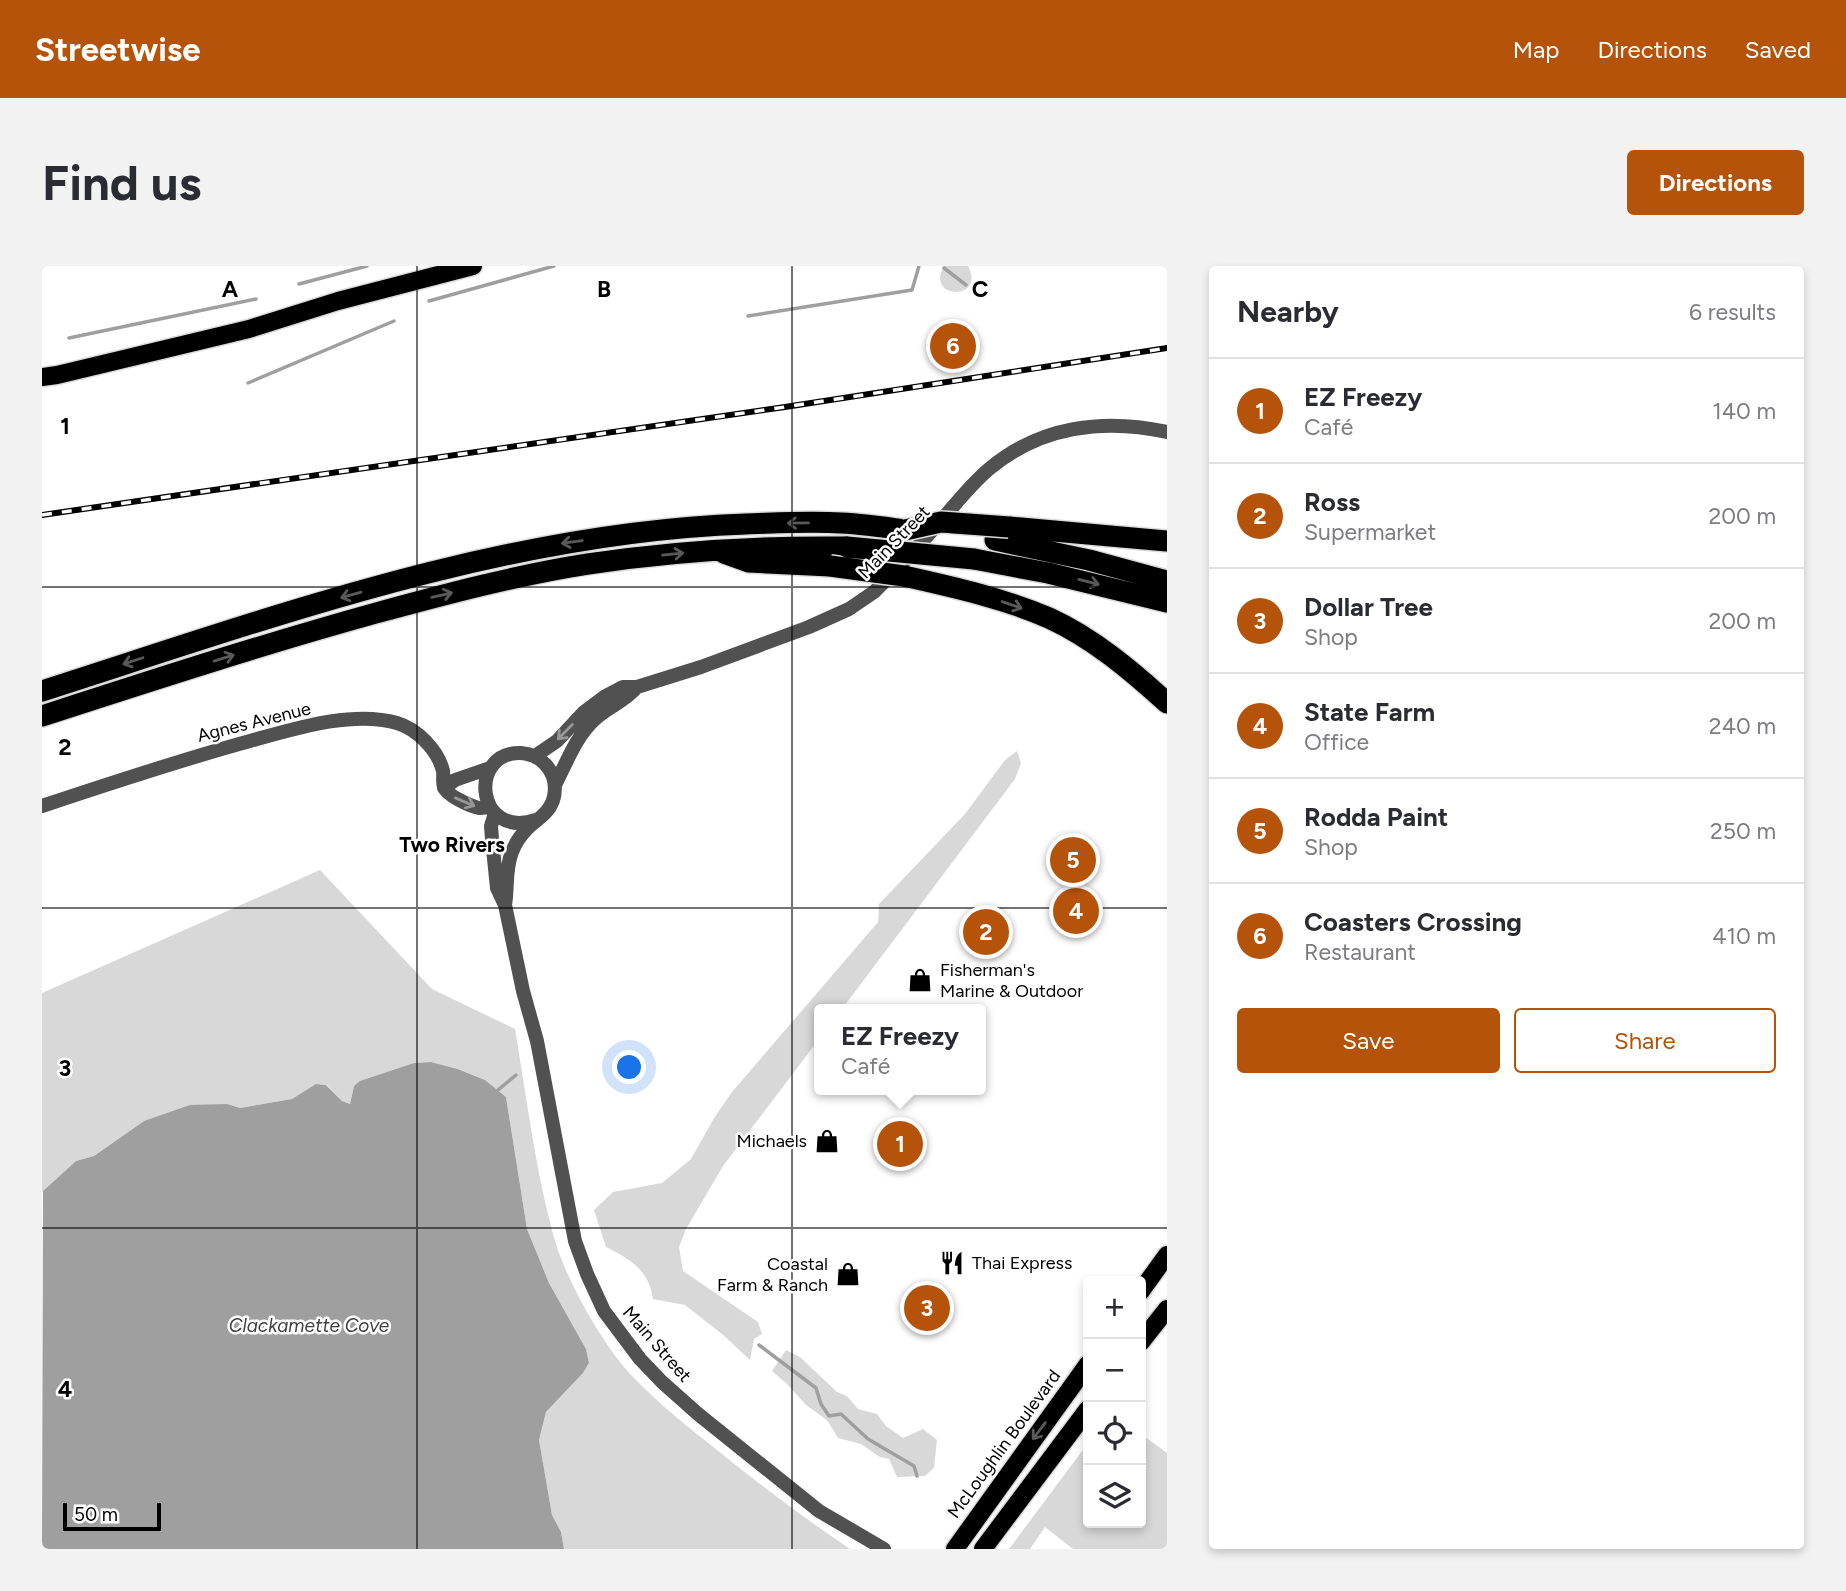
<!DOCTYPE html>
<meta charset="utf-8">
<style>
body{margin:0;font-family:Figtree,sans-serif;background:#f2f2f3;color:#2b2b33}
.controls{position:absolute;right:21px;bottom:21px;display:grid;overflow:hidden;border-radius:7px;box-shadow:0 4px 10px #0003}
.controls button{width:63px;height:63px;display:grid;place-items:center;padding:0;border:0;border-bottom:2px solid #e1e1e2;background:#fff;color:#2b2b33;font:35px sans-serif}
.scale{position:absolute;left:21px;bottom:18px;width:98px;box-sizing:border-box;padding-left:7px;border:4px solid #000;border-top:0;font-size:19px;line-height:24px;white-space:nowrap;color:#000;-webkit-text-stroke:5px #fff;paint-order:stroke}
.you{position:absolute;left:588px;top:802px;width:24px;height:24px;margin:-18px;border:5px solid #fff;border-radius:50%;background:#1a73e8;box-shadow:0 0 0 10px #1a73e833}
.badge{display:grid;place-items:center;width:46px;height:46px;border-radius:50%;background:#b45309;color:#fff;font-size:23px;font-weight:700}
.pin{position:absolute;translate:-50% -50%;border:4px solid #fff;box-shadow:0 2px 7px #0006}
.popup{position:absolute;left:772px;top:738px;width:172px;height:91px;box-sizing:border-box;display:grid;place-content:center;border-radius:7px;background:#fff;filter:drop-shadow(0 2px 5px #0005);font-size:23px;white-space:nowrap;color:#7c7c81}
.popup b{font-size:26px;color:#2b2b33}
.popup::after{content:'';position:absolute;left:50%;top:100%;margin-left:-14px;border:14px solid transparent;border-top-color:#fff}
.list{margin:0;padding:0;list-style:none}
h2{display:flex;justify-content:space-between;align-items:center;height:91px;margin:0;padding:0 28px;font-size:30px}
h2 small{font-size:23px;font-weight:400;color:#7c7c81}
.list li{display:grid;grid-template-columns:46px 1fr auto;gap:21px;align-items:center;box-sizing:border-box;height:105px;padding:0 28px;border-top:2px solid #e1e1e2}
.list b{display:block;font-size:26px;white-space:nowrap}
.list p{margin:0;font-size:23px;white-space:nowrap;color:#7c7c81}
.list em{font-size:23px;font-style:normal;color:#7c7c81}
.actions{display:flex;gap:14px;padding:21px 28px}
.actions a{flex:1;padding:16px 0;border:2px solid #b45309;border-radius:7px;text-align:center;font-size:24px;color:#b45309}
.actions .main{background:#b45309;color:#fff}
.icon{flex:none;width:38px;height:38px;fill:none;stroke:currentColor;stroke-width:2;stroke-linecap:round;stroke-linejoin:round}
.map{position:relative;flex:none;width:1125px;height:1283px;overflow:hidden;border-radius:7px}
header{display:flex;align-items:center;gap:42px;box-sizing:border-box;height:98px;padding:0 35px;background:#b45309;color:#fff}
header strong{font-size:33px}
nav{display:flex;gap:38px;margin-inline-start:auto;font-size:24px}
.intro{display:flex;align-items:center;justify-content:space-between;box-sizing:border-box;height:168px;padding:0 42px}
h1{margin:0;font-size:49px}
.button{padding:18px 32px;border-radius:7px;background:#b45309;color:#fff;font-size:24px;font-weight:700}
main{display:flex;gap:42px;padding:0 42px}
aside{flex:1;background:#fff;border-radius:7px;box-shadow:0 4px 10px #0003}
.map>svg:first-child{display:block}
.green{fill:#d8d8d8}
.water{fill:#9f9f9f}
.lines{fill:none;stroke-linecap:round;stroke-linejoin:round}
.stream{stroke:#9f9f9f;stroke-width:3.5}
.major-casing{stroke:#dbdbdb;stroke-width:21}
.highway-casing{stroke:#dbdbdb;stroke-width:24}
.minor{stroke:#515151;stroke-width:14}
.major{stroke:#000;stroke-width:18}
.highway{stroke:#000;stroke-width:21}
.rail-casing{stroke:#000;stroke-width:6}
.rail{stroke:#fff;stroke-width:3.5;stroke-dasharray:10;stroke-linecap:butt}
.highway-bridge-casing{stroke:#dbdbdb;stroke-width:24;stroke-linecap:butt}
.highway-bridge{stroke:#000;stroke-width:21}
.oneway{stroke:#595959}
.oneway2{stroke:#979797}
.grid{fill:none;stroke:#000;stroke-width:2;stroke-opacity:0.55}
.labels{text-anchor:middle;stroke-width:5;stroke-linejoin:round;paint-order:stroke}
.street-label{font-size:18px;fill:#000;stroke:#fff}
.poi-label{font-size:18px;fill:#000;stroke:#fff;text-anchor:start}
.water-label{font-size:19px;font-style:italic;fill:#404040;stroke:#fff}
.quarter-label{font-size:21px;font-weight:bold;fill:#000;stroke:#fff}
.grid-label{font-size:23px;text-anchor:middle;font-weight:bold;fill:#000;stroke:#fff;stroke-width:5;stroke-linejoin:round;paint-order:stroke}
</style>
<header>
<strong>Streetwise</strong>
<nav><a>Map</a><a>Directions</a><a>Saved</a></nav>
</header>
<div class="intro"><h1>Find us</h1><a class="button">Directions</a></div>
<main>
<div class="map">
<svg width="1125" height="1283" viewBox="0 0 1125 1283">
<rect width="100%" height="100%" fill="#fff"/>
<!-- green -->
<path class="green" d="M902,0H926C945,35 882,34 902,0Z
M975,485L979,497L973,513L800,743H778L777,773L681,900L644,963L637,981L641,1005L716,1056L720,1068L712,1073L708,1094L680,1068L643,1039L611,1033C607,1004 588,993 564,981L552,944L571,926L620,917L649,893L672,852L690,826L836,656L837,638L923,548L963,494Z
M278,604L390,723L473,763C485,833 494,910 514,978C526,1017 562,1081 591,1111C617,1138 646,1161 675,1184C718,1219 762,1252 808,1283H522L519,1266L510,1249L497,1174L504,1146L541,1107L547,1097L544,1083L507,1017L485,963L464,831L443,814L417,803L389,796L372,797L312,820L308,838L300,835L285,819L275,818L250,833L198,842L185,838L102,855L52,890L34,895L0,926V727Z
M744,1084L758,1091L795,1126L805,1130L816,1143L835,1148L844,1160L861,1172L881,1163L895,1174L892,1202L883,1210L855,1211L847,1193L838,1191L819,1178L796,1172L785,1154L764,1139L745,1118L730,1105Z
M1099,1168L1125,1187V1283H1031L1003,1261L988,1283H967L1046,1177V1257H1099Z"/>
<!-- water -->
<path class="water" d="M389,796L416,803L443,814L464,831L485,963L507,1017L544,1083L547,1097L541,1107L504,1146L497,1174L510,1249L519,1266L522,1283H0L1,925L34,895L52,890L102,855L148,839L185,838L198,842L250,833L274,818L284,819L300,835L308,838L312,820L318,815L372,797Z"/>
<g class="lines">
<!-- stream -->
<path class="stream" d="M902,2L924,19
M257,18L325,0
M387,35L512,0
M706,50L870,24L877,0
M27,72L214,33
M206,117L352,55
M456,824L474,809
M717,1079L774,1122L779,1138L787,1150L799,1148L826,1173L872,1200L875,1210"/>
<!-- major casing -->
<g class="major-casing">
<path id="major" d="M0,111L15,109L207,63L296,35L431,0
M1099,1025L1125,989
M1099,1076L1125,1043
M913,1283L1046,1098
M941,1283L1046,1143"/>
</g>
<!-- highway casing -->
<g class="highway-casing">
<path id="highway" d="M967,261L1125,275
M953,274L1047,294L1125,315
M682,287L707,296L788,300
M932,293L1006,307L1125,336
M862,310C911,321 961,332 1007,352C1051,372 1090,405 1125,437
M0,425C228,352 463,266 704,258C736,257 768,255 799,257C821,258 842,261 863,264
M0,450C111,414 222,378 334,347C404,328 475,309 546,298C632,285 719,280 805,281"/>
</g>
<!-- minor -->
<path class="minor" d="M493,490L515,475L542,446L562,431L581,421H595L659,401L767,361L807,343L832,326L841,317C860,298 878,278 896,258C913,239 928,219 947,203C998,160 1062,152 1125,166
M513,519C525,496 533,472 552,454C565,441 583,436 595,421
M402,522L413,514L448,502
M0,540C69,517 138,494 208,475C252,463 310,444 355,457C375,463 396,484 401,505C402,510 400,516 402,521C404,529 428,540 437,542C439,542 446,541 448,541
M453,547L449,560L450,573L455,622L463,639L481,725L495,775L533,975L545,1008L562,1045L598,1093L620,1116L656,1148L777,1245L842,1283
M463,639C466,622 463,603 470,586C473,578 478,570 484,564C490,557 498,553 504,546C516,533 516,511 503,498C497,491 488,488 479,487C426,485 433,574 494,554"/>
<!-- major -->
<use href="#major" class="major"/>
<!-- highway -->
<use href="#highway" class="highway"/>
<!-- rail casing -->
<g class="rail-casing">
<path id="rail" d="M0,249L743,141L1125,82"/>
</g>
<!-- rail -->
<use href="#rail" class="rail"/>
<!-- highway-bridge casing -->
<g class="highway-bridge-casing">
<path id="highway-bridge" d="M863,264L899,256L967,261
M805,281L932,293
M788,300L862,310"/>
</g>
<!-- highway-bridge -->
<use href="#highway-bridge" class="highway-bridge"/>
</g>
<!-- one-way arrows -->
<defs><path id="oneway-shaft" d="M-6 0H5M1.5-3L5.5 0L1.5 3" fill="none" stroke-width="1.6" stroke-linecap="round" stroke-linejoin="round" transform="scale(1.75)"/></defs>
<g class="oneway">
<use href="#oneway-shaft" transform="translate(756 257) rotate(179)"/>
<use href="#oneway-shaft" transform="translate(530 276) rotate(172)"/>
<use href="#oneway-shaft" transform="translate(631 288) rotate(-6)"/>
<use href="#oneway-shaft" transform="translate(1047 316) rotate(14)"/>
<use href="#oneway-shaft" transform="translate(309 329) rotate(164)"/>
<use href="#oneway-shaft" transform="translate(400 329) rotate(-13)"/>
<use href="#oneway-shaft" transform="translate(970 339) rotate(19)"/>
<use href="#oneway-shaft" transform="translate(182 392) rotate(-17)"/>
<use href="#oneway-shaft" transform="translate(91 395) rotate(162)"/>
<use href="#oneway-shaft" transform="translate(997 1165) rotate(127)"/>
</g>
<g class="oneway2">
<use href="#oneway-shaft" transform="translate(523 466) rotate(134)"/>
<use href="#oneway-shaft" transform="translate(423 536) rotate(23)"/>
</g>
<!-- grid -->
<path class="grid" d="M375,0V1283M750,0V1283M0,321H1125M0,642H1125M0,962H1125"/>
<!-- icons -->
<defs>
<g id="shop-bare" transform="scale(1.89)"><path d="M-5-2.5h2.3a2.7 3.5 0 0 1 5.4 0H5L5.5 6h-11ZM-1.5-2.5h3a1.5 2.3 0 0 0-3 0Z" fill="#000" stroke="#fff" stroke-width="2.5" paint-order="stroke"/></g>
<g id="restaurant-bare" transform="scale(1.89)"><path d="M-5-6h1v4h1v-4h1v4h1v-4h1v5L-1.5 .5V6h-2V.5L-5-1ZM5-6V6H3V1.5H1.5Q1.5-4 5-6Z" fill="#000" stroke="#fff" stroke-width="2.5" paint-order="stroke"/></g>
</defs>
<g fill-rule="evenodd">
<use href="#shop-bare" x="878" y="714"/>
<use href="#shop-bare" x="785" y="875"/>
<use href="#restaurant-bare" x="910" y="997"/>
<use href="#shop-bare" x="806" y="1008"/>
</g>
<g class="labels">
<!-- street labels -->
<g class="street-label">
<text transform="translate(852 276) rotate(-46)" y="6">Main Street</text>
<text transform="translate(212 456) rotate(-14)" y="6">Agnes Avenue</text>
<text transform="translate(615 1078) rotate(49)" y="6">Main Street</text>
<text transform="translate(962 1178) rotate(-54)" y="6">McLoughlin Boulevard</text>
</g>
<!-- poi labels -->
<g class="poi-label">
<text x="898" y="710">Fisherman's<tspan x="898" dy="21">Marine &amp; Outdoor</tspan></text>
<text x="765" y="881" text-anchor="end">Michaels</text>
<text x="930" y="1003">Thai Express</text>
<text x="786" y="1004" text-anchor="end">Coastal<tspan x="786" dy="21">Farm &amp; Ranch</tspan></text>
</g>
<!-- water labels -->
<g class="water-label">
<text x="267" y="1066">Clackamette Cove</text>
</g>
<!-- quarter labels -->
<g class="quarter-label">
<text x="410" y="586">Two Rivers</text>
</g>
</g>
<g class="grid-label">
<text x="188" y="31">A</text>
<text x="562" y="31">B</text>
<text x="938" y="31">C</text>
<text x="23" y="168">1</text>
<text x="23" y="489">2</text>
<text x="23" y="810">3</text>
<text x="23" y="1131">4</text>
</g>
</svg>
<div class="controls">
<button>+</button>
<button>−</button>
<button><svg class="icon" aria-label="locate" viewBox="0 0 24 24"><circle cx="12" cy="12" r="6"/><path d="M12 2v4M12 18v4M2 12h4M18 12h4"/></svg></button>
<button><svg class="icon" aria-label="layers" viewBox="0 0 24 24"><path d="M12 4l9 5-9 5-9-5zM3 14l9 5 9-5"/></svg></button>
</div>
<div class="scale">50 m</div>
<div class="you"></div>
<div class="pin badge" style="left:858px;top:878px">1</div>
<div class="popup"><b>EZ Freezy</b>Café</div>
<div class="pin badge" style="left:944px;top:666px">2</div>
<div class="pin badge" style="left:885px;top:1042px">3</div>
<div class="pin badge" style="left:1034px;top:645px">4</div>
<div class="pin badge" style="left:1031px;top:594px">5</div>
<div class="pin badge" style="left:911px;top:80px">6</div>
</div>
<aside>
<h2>Nearby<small>6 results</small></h2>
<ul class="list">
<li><span class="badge">1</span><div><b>EZ Freezy</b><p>Café</p></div><em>140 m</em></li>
<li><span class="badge">2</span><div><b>Ross</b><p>Supermarket</p></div><em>200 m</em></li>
<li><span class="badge">3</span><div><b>Dollar Tree</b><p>Shop</p></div><em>200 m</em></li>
<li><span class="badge">4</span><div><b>State Farm</b><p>Office</p></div><em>240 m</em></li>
<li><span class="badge">5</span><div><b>Rodda Paint</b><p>Shop</p></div><em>250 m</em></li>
<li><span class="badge">6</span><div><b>Coasters Crossing</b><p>Restaurant</p></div><em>410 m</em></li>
</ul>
<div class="actions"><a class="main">Save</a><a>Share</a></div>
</aside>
</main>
